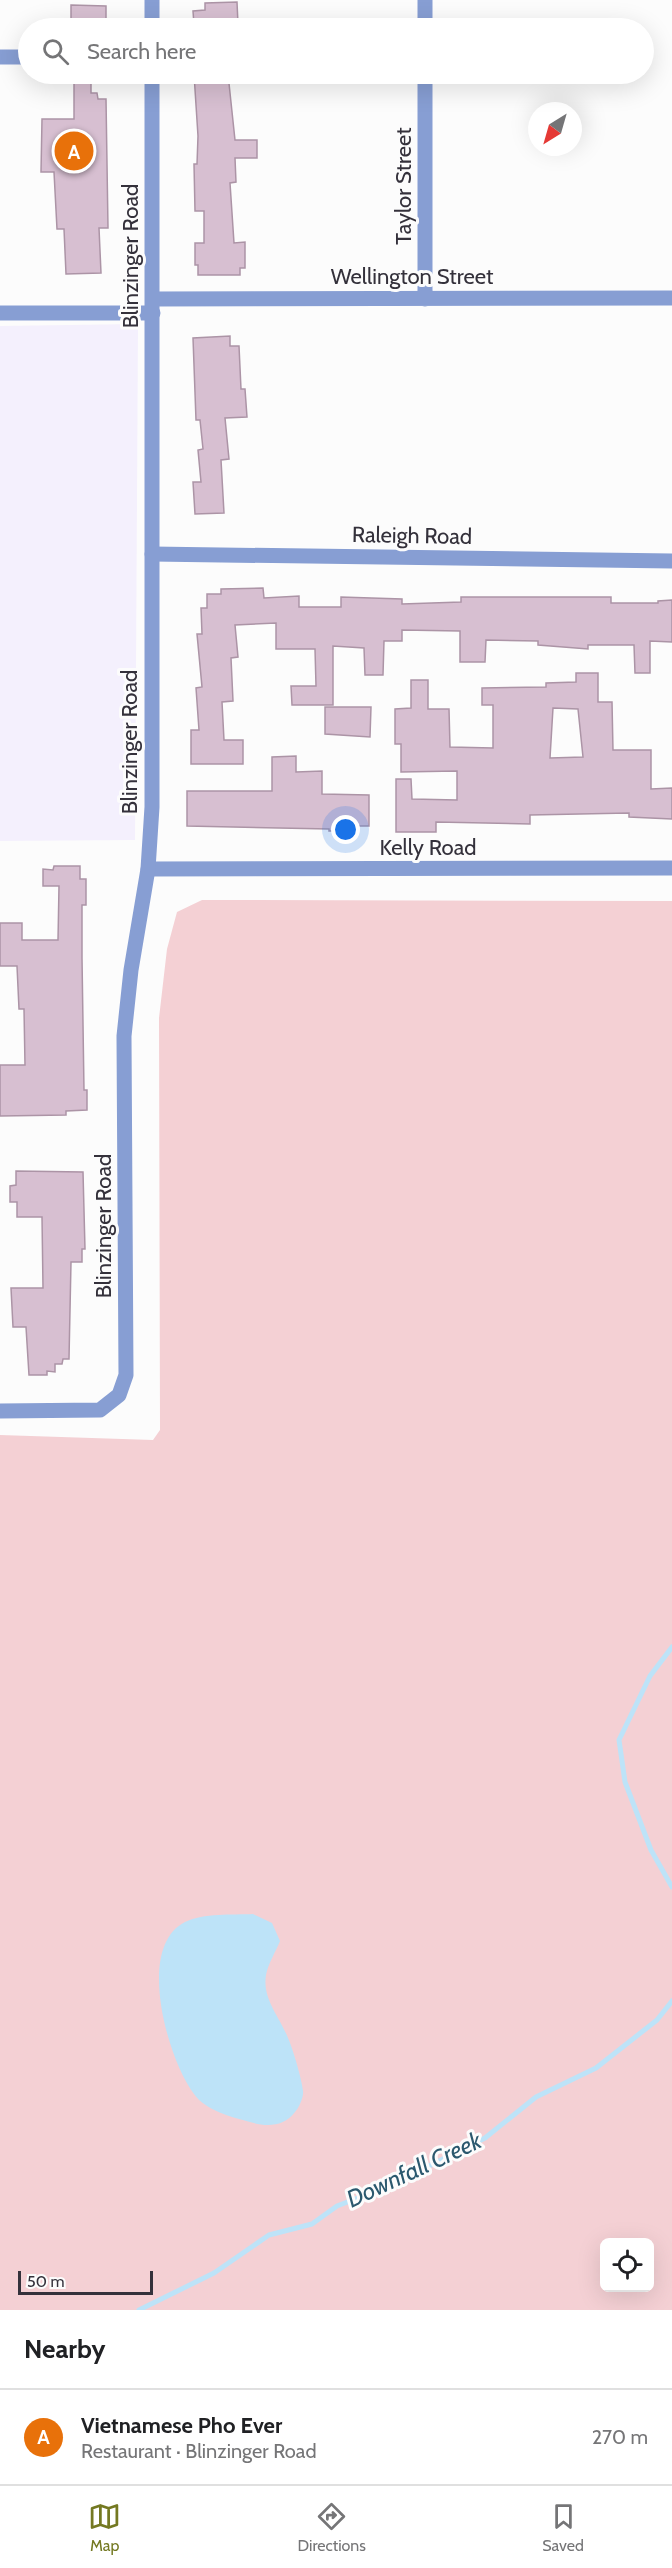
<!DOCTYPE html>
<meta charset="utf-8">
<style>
body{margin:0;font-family:Cabin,sans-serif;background:#f2f2f2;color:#202124}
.controls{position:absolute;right:18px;bottom:18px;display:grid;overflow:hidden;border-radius:9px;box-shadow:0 6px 24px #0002}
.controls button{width:54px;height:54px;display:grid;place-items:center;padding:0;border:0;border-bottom:2px solid #e0e0e0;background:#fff;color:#202124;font:30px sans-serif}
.compass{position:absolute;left:528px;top:102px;width:54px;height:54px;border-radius:50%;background:#fff;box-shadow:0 6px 24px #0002;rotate:217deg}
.scale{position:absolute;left:18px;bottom:15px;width:135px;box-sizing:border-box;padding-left:6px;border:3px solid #34313b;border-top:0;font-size:16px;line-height:21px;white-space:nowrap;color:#34313b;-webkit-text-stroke:4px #fcfcfc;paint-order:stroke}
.you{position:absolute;left:346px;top:830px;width:21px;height:21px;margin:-15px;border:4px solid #fff;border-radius:50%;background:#1a73e8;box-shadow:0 0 0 9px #1a73e833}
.badge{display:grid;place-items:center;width:39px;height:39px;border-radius:50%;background:#747922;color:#fff;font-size:20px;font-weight:700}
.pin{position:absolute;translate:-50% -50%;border:3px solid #fff;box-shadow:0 2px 6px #0006}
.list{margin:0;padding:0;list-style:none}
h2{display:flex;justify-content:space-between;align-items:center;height:78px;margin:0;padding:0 24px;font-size:26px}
h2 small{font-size:20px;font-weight:400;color:#757577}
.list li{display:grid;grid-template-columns:39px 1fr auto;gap:18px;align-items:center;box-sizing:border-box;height:96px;padding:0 24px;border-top:2px solid #e0e0e0}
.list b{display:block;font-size:22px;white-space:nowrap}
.list p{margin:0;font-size:20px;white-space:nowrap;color:#757577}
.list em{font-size:20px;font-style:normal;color:#757577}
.icon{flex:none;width:33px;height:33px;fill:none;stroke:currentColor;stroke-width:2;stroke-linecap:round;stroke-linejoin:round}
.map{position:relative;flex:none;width:672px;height:2310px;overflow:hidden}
.search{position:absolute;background:#fff;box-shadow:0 6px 24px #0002;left:18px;right:18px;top:18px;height:66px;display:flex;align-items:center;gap:15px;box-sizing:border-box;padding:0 21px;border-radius:33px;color:#757577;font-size:22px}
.sheet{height:174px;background:#fff}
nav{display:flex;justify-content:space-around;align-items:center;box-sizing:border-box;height:84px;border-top:2px solid #e0e0e0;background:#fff;font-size:16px;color:#757577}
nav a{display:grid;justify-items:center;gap:3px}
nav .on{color:#747922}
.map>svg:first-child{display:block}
.built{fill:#f4f0fd}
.green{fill:#f4d0d4;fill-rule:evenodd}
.water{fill:#bde3f8}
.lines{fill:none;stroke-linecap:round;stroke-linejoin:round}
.stream{stroke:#bde3f8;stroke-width:5}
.building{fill:#d7bfd1;stroke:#ac94a6;stroke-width:1.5;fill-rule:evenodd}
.minor{stroke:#879ed3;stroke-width:15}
.tertiary{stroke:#879ed3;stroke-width:15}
.labels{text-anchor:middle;stroke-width:6;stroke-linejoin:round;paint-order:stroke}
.street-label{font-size:22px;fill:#34313b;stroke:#fcfcfc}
.water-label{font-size:24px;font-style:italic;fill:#2b586e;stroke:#fcfcfc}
</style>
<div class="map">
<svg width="672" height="2310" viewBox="0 0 672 2310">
<rect width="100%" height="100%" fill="#fcfcfc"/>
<!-- built -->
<path class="built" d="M138,324L135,840L0,841V326Z"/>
<!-- green -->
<path class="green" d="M202,900L672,901V2310H0V1435L153,1440L160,1430L159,1018L167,949L177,912ZM604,2242H650V2288H604Z"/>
<!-- water -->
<path class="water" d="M253,1914L272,1923L280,1941C276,1951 268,1964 266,1975C262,1999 280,2017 288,2038C293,2049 302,2080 303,2091C304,2096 299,2108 295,2112C284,2127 266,2127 250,2122C232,2117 206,2111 194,2094C168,2060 135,1947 185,1922C204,1913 232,1915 253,1914Z"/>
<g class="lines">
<!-- stream -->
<path class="stream" d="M672,1647L650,1676L619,1740L625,1782L651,1850L672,1887
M139,2310L214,2273L269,2235L312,2224L337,2206L389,2186L485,2138L536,2097L596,2068L657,2020L672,2001"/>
</g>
<!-- building -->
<path class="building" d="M237,2L238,24L194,25L193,11L205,10V3Z
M71,5L106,6V28H71Z
M194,74H228L235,140H257V158H235L236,182L230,183L234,243L245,242V268H240V275H198V265H195V243H204V211H195L194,164H197L198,136Z
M74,82H91V93H97L98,99H106L108,228H99L101,273L66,274L64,229H57L54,172H41L42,119H74Z
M230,336V346H239L241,389H245L247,417L225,418L229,459L221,460L224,513L195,514L193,482H201L198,450L203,449L200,420H196L193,338Z
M263,588L264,598L299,596V607H341V597L402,599V604L461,602V597H611V603H658V601L672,600V642L650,641V673H635L634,645H588V649L538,645V641L486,640L485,662H460V631L402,630V641H384L383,675H365L364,648L333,646V705H292L291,686H316L315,649H276V623L235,625L238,657L231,658L233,701L222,702L224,740H243V764H191V730H199L196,688L202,687L197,634H202L201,608H207V594H221V589Z
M576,673H598V702H612L613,750H651V789L672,788V819L629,817V813L530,815V824L436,822V832H396V779H411L412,799L457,800V771L401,772V744H395V709L411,708V680H428V709H449L450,747L493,748V705H482V688L546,687V683L576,682ZM553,708L578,709L583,757L550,758Z
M325,707H371L370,737L325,734Z
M296,756V772L322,771V794L369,795V826H349L348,831H329V829L187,826V791H272V757Z
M54,866H80V879H86V905H82V958L84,1090H87V1110L66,1111V1115L0,1116V1065H25L24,1009H19L17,966H0V923H22V940H58L59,886H43V869L53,870Z
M16,1171L83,1172L85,1249H82V1262H71L69,1359H63L62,1364H55V1372L47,1371V1375H29L26,1327H13L11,1288H43L42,1217H17V1202H10V1186L16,1185Z"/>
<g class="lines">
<!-- minor -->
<path class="minor" d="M425,28V0
M0,57H28
M153,299L672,298
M425,299V74
M0,313H153
M152,554L672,561
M148,869L672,868"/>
<!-- tertiary -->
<path class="tertiary" d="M152,28V0
M0,1411L100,1410L119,1395L126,1375L124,1036L131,970L148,869L152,807V74"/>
</g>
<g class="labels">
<!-- street labels -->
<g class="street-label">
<text transform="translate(403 186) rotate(-90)" y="8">Taylor Street</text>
<text transform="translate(130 256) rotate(-90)" y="8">Blinzinger Road</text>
<text x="412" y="284">Wellington Street</text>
<text transform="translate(412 535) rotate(1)" y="8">Raleigh Road</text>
<text transform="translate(129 742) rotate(-90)" y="8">Blinzinger Road</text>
<text x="428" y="855">Kelly Road</text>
<text transform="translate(103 1226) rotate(-90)" y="8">Blinzinger Road</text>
</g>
<!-- water labels -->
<g class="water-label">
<text transform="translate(414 2170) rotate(-25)" y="8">Downfall Creek</text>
</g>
</g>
</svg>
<div class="controls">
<button><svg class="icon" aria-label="locate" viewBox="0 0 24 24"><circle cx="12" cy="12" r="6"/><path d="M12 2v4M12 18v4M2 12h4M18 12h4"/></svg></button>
</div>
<svg class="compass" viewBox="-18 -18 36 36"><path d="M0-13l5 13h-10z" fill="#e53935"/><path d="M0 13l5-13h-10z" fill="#757577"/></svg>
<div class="scale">50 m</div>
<div class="you"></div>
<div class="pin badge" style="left:74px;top:151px;background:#e8710a">A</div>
<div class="search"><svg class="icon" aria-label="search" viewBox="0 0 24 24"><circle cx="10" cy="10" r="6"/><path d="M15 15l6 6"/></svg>Search here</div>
</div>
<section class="sheet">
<h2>Nearby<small></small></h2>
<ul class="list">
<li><span class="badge" style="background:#e8710a">A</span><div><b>Vietnamese Pho Ever</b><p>Restaurant · Blinzinger Road</p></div><em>270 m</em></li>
</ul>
</section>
<nav>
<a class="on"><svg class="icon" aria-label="map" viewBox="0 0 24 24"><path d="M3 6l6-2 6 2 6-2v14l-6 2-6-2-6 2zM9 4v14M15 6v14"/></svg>Map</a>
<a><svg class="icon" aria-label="directions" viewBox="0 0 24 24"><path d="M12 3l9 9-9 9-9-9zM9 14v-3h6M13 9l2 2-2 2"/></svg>Directions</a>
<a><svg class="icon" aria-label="saved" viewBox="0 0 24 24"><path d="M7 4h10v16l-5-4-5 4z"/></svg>Saved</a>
</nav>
